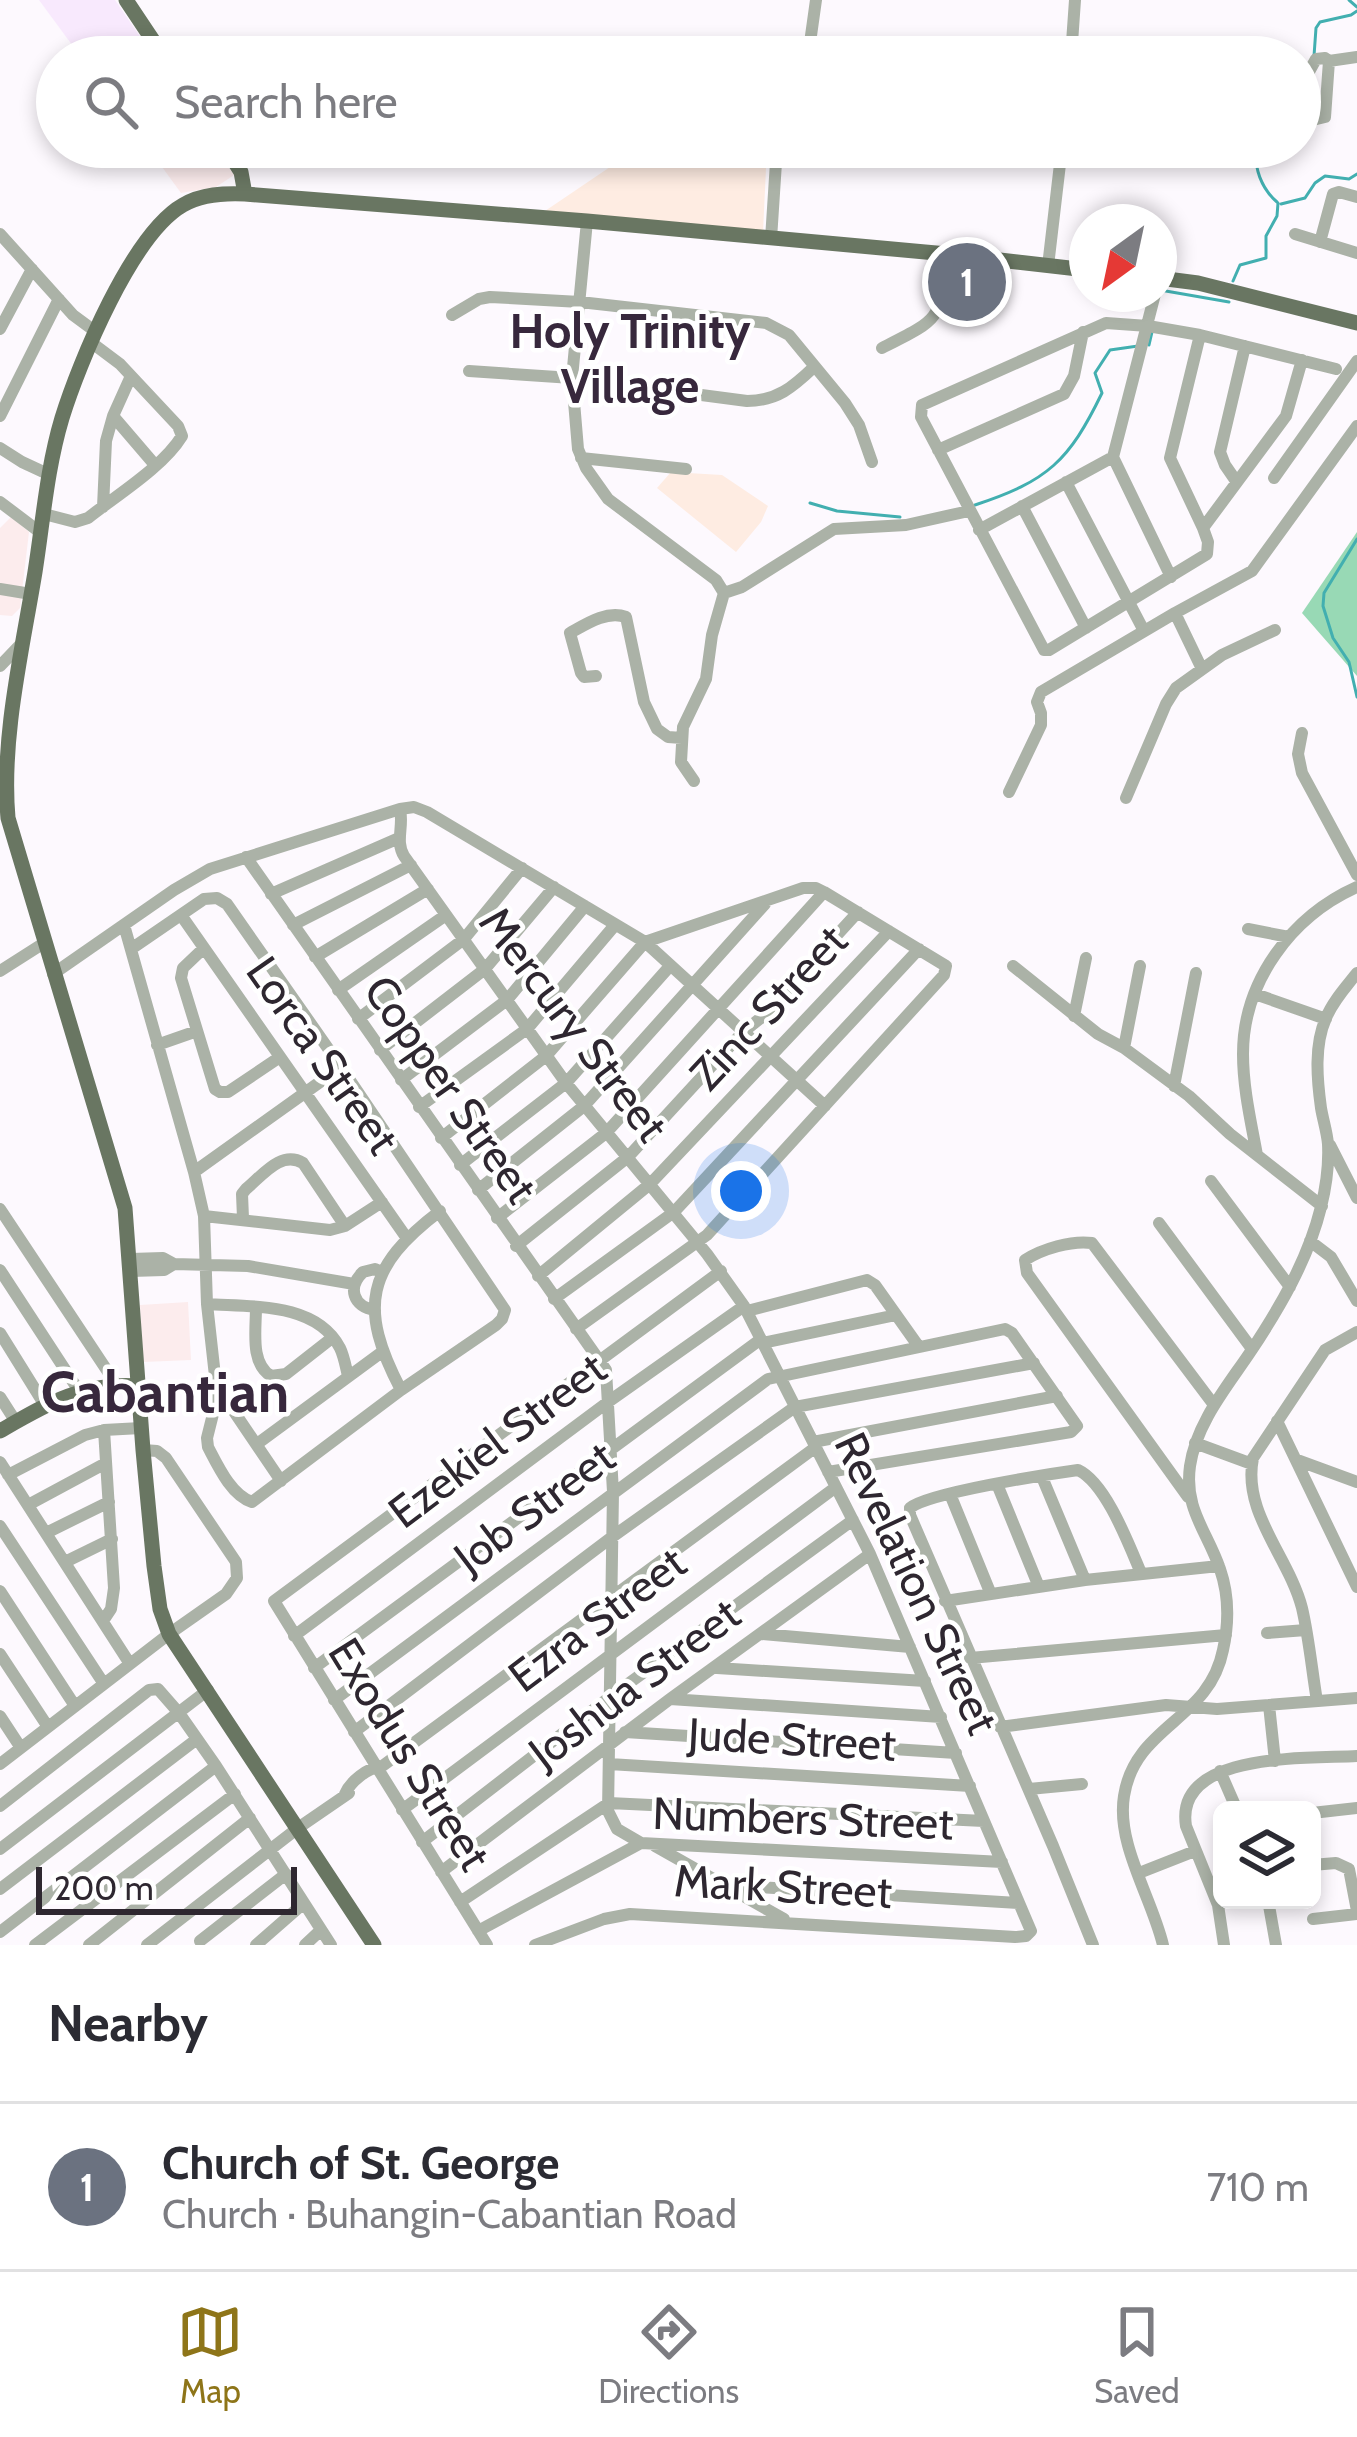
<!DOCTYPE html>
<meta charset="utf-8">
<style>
body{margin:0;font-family:Cabin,sans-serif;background:#f7f7f7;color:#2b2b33}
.controls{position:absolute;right:36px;bottom:36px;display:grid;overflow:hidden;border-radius:18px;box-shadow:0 6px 18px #0003}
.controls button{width:108px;height:108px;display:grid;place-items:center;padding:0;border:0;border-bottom:3px solid #e1e1e2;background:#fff;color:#2b2b33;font:60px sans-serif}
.compass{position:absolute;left:1069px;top:204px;width:108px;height:108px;border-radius:50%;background:#fff;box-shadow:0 6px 18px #0003;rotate:213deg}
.scale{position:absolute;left:36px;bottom:30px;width:261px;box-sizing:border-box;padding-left:12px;border:6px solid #2e2730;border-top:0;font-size:33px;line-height:42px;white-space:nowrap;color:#2e2730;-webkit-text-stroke:9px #fff;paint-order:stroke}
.you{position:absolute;left:741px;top:1191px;width:42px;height:42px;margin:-30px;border:9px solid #fff;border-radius:50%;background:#1a73e8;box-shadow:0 0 0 18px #1a73e833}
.badge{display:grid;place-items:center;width:78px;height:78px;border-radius:50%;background:#8e7519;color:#fff;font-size:39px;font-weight:700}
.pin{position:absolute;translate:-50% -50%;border:6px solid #fff;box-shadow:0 3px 12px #0006}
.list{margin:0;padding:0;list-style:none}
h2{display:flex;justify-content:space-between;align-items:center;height:156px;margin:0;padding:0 48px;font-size:51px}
h2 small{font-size:39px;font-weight:400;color:#7c7c81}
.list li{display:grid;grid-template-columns:78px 1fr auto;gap:36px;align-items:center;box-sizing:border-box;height:168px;padding:0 48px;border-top:3px solid #e1e1e2}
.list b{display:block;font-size:45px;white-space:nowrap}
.list p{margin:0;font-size:39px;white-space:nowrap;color:#7c7c81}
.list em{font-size:39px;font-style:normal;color:#7c7c81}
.icon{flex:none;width:66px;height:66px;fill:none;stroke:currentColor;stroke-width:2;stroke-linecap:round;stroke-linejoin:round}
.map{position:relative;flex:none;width:1357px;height:1945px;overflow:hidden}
.search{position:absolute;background:#fff;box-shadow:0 6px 18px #0003;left:36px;right:36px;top:36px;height:132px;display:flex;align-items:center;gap:30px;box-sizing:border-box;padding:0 42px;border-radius:66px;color:#7c7c81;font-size:45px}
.sheet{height:324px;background:#fff}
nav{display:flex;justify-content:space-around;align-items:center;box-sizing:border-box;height:168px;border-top:3px solid #e1e1e2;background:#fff;font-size:33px;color:#7c7c81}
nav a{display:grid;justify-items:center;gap:6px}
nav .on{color:#8e7519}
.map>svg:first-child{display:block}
.commercial{fill:#fceced}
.built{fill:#f8e9fd}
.education{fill:#feece2}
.green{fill:#98d9b5}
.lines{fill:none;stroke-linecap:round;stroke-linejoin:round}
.stream{stroke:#42afb0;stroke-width:3}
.minor{stroke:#abb2a7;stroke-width:12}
.major{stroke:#697662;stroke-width:15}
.labels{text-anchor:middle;stroke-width:9;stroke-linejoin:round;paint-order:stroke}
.street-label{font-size:45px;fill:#2e2730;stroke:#fff}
.neighbourhood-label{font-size:48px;font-weight:bold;fill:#37283c;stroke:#fff}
.district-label{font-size:57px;font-weight:bold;fill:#37283c;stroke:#fff}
</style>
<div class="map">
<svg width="1357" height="1945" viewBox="0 0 1357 1945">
<rect width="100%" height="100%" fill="#fdf9fe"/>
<!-- commercial -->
<path class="commercial" d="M151,147H215L234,175L216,187L181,193L149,149Z
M11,517L29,532L20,608L12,616L0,615V528Z
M188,1302L191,1360L143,1362L140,1305Z"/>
<!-- built -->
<path class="built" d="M39,0H115L154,57H81Z"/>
<!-- education -->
<path class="education" d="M645,147H767L763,232L545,211L613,165Z
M671,472L722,475L768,506L761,522L736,552L657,488Z"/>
<!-- green -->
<path class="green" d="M1357,532V676L1302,613Z"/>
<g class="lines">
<!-- stream -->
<path class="stream" d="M1349,0L1357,7
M1314,56L1316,28L1320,22L1351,15L1357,11
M1256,147C1254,168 1261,188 1277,202
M1281,204L1305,198L1315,183L1325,176L1349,179L1357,174
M1233,281L1240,265L1266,258V236L1277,216L1278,203
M1160,290L1229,302
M1149,345L1152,332
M810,503L837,511L900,517
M975,505C1048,481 1069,461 1102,393L1095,373L1110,350L1138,346
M1357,539L1324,593L1323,606L1333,638L1349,662L1357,697"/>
<!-- minor -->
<path class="minor" d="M808,57L816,0
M1071,57L1075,0
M1300,82L1306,77L1316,59L1325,58L1329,61
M1300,123L1325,117L1329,61L1357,57
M587,221L572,378L578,449L586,468L608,499L716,580L724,593
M0,234L73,315L96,332
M1295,234L1357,253
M771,239L777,147
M1320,242L1333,194L1339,192L1357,197
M1048,266L1062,147
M452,315L479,299L490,297L580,302L766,323L789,335L845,403L859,425L872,462
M0,329L32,269
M1200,335L1170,458L1203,528L1208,542L1207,554L1049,650H1044L921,417L922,405L1106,323L1148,326L1200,335L1336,369
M882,348C943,317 939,321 947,254
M469,371L572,378L747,401C777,401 793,387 814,367
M0,416L59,299
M113,416L155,465
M0,448L22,462L50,475
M938,450L1064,394L1074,376L1083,332
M1113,457L1171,577
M581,458L686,469
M1274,478L1357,361
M1236,481L1225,465L1220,452L1245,346
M1066,482L1144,631
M0,502L41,533
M1022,506L1086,628
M103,507L106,441L113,416L131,376
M44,514L75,522L88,518C117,495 163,467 182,436L178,426L120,364L92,343
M1203,528L1286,416L1302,360
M979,530L1113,457L1155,294
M0,589L31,594
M724,593L742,587L834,529L906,525L969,511
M1175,613L1201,667
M0,666L22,643
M596,676L584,677L581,673L570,633C586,624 607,610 626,617L644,702L657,729L668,737L682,738
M1302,733L1298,754L1302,773L1357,875
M694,781L681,762L683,727L706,679L712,635L724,593
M1009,792L1041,725V713L1037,702L1041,692L1175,613L1252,571L1357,426
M1126,798L1166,704L1176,688L1222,655L1275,630
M400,809C404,826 395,841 404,856L566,1083L707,1254L744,1306L870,1554L1031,1931L1026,1936L1015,1937L630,1914L604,1919L535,1945
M246,857L606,1370L613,1492L608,1811L617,1829L641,1843
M271,894L399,838
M181,915L406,1237
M124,925L194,1172L204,1216L207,1304L216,1385L214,1410L207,1438L208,1447C218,1466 231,1495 252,1502L401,1390L496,1325L502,1319L505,1310L341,1067L227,904L217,898L204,899L131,949
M293,925L411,865
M1248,929L1289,937
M204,948L183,968L181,978L215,1089L220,1092H228L280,1057
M315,957L428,889
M1013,966L1098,1034L1124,1048L1189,1096L1230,1134L1322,1206
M0,971L44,943
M53,974L174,890L210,869L400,809L414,807L427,812L645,942L825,1106
M338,990L446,915
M1255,994L1326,1019
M1074,1016L1086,958
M358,1019L464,939L522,868
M157,1045L197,1031
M1124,1048L1140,966
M380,1050L485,969L554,887
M401,1080L507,1000L585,906
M1174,1086L1196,973
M419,1107L527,1029L615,925
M441,1138L546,1056L645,942L803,888H816L824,892L946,966L944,975L707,1235L576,1329
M1330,1145L1357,1198
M1257,1155C1251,1122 1243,1088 1243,1054C1243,981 1292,916 1357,887
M460,1165L566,1083L670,966
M194,1172L341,1067
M1211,1181L1290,1287
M478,1190L584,1106L765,904
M0,1209L116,1384
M204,1216L330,1230L345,1226L382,1202
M243,1218L242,1194L246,1189C263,1175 281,1150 303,1163L345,1226
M497,1218L606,1133L824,892
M1159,1223L1252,1349
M1310,1241L1331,1257L1357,1301
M516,1246L628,1157L743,1032L762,1017L858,912
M131,1259L163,1258L174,1264L248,1266L354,1284
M0,1270L79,1391
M131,1271L164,1270L174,1264
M538,1276L650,1184L889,931
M554,1299L674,1212L919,949
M207,1304C251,1307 316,1302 340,1348C344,1356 346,1368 348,1376
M256,1307C256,1331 250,1363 271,1376L286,1374L332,1338
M375,1310C353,1307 347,1287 363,1272L375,1269L382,1272
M747,1311L867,1280L875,1285L919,1347
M0,1333L46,1407
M763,1343L896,1315
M216,1385L281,1481
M401,1390C358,1308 366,1267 440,1211
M0,1397L16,1422
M1277,1421L1357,1587
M813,1442L1057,1396
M1195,1443L1252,1464
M257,1444L382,1352
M1297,1460L1357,1482
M0,1462L130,1664
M8,1475L85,1435L104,1430L141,1428
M1042,1477L1085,1580
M997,1484L1039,1587
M950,1494L990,1592
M1188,1497L1027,1273L1025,1260C1042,1249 1072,1240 1092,1243L1214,1405
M28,1505L106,1463
M0,1526L104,1684
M46,1533L109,1502
M65,1562L112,1539
M0,1591L75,1706
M945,1601L1085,1580L1219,1566
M103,1621L111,1609L114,1588L104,1430
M1267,1633L1306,1630
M762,1634L910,1647
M294,1636L608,1402L744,1306
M0,1654L48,1727
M970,1658L1226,1635
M314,1668L761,1339
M717,1668L925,1681
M670,1699L941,1717
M334,1700L768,1379L1005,1329L1012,1333L1077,1426L1071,1432L828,1472
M1317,1701C1312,1671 1309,1638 1302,1608C1289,1557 1242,1513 1253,1458L1325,1350L1357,1332
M1269,1705L1275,1761
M0,1716L21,1748
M1000,1727L1166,1705L1217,1709L1357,1698
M354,1732L612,1537L795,1407L1034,1363
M625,1732L956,1753
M0,1764L169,1634L226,1594L237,1578L236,1562L166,1458L157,1451L143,1450
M609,1764L970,1786
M1220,1771L1237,1810
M1029,1789L1082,1784
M345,1794C350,1782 368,1767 381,1767L816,1447
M0,1806L149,1690L158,1689L179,1713L216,1766L331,1945
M402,1810L836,1487
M1312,1813L1357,1808
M422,1842L610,1697L853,1520
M655,1846L784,1919
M0,1849L208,1690
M1312,1865L1336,1863L1349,1869L1357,1911
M441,1872L670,1699L870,1554
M1139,1873L1195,1851
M725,1885L1019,1903
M0,1889L197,1739
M1268,1900L1276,1945
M460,1902L609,1803L984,1821
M1313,1919L1357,1914
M478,1931L641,1843L1002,1862
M0,1932L216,1766
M200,1941L286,1874
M35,1945L235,1794
M89,1945L250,1818
M147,1945L298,1828L349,1793
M256,1945L304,1903
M305,1945L321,1930
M487,1945L274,1601L721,1271
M1093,1945L1053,1846L910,1515V1508C927,1493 1049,1474 1078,1470C1106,1483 1129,1545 1141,1573
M1163,1945C1152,1898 1116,1844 1124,1796C1135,1725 1209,1721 1223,1650C1229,1623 1229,1595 1220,1569C1207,1531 1184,1509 1190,1466C1196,1424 1226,1388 1249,1354C1279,1309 1308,1260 1321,1207C1326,1187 1329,1164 1328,1144C1327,1132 1323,1120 1321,1108C1317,1079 1314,1045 1326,1018C1333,1001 1346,987 1357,973
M1224,1945L1218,1905L1186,1826C1174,1751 1309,1759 1357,1756"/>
<!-- major -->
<path class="major" d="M126,0L164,57
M225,147L241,172L245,194
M1159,278L1198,283L1357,323
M0,1431C47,1404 83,1382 138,1386
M374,1945L169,1634L160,1609L154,1566L143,1450L125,1208L8,818C1,739 22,651 35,572C43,521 47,468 62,418C79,363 132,234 183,205C202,194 224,193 245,194L587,221L947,254L1087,270"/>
</g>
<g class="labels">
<!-- street labels -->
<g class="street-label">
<text transform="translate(768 1007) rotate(-47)" y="16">Zinc Street</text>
<text transform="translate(574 1024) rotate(53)" y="16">Mercury Street</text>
<text transform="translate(323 1055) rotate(55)" y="16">Lorca Street</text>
<text transform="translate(451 1089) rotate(55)" y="16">Copper Street</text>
<text transform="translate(497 1440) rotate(-37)" y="16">Ezekiel Street</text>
<text transform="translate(534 1507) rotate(-37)" y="16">Job Street</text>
<text transform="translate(917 1583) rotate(65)" y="16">Revelation Street</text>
<text transform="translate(597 1619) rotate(-37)" y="16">Ezra Street</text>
<text transform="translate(634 1683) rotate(-37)" y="16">Joshua Street</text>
<text transform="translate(792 1739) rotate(3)" y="16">Jude Street</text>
<text transform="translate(410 1754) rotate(58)" y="16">Exodus Street</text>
<text transform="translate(803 1818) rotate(2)" y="16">Numbers Street</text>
<text transform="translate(783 1886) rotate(3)" y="16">Mark Street</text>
</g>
<!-- neighbourhood labels -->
<g class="neighbourhood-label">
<text x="630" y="348">Holy Trinity<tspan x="630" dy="55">Village</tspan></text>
</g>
<!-- district labels -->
<g class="district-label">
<text x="165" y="1412">Cabantian</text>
</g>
</g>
</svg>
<div class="controls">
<button><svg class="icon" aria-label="layers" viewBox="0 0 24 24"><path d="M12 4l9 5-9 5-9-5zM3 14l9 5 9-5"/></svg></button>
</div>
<svg class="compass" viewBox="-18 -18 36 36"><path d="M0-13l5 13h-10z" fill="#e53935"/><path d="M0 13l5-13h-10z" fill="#7c7c81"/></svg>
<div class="scale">200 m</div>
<div class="you"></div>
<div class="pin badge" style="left:967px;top:282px;background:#6b7280">1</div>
<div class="search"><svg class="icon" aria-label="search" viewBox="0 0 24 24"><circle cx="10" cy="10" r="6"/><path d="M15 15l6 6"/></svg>Search here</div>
</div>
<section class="sheet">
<h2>Nearby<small></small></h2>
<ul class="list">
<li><span class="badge" style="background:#6b7280">1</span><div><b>Church of St. George</b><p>Church · Buhangin-Cabantian Road</p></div><em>710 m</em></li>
</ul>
</section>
<nav>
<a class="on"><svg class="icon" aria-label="map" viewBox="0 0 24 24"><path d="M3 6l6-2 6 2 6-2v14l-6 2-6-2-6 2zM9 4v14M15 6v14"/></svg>Map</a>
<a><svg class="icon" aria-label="directions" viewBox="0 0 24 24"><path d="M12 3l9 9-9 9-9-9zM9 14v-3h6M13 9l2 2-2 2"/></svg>Directions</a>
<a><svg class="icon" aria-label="saved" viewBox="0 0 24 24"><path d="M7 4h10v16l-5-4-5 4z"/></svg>Saved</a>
</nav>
